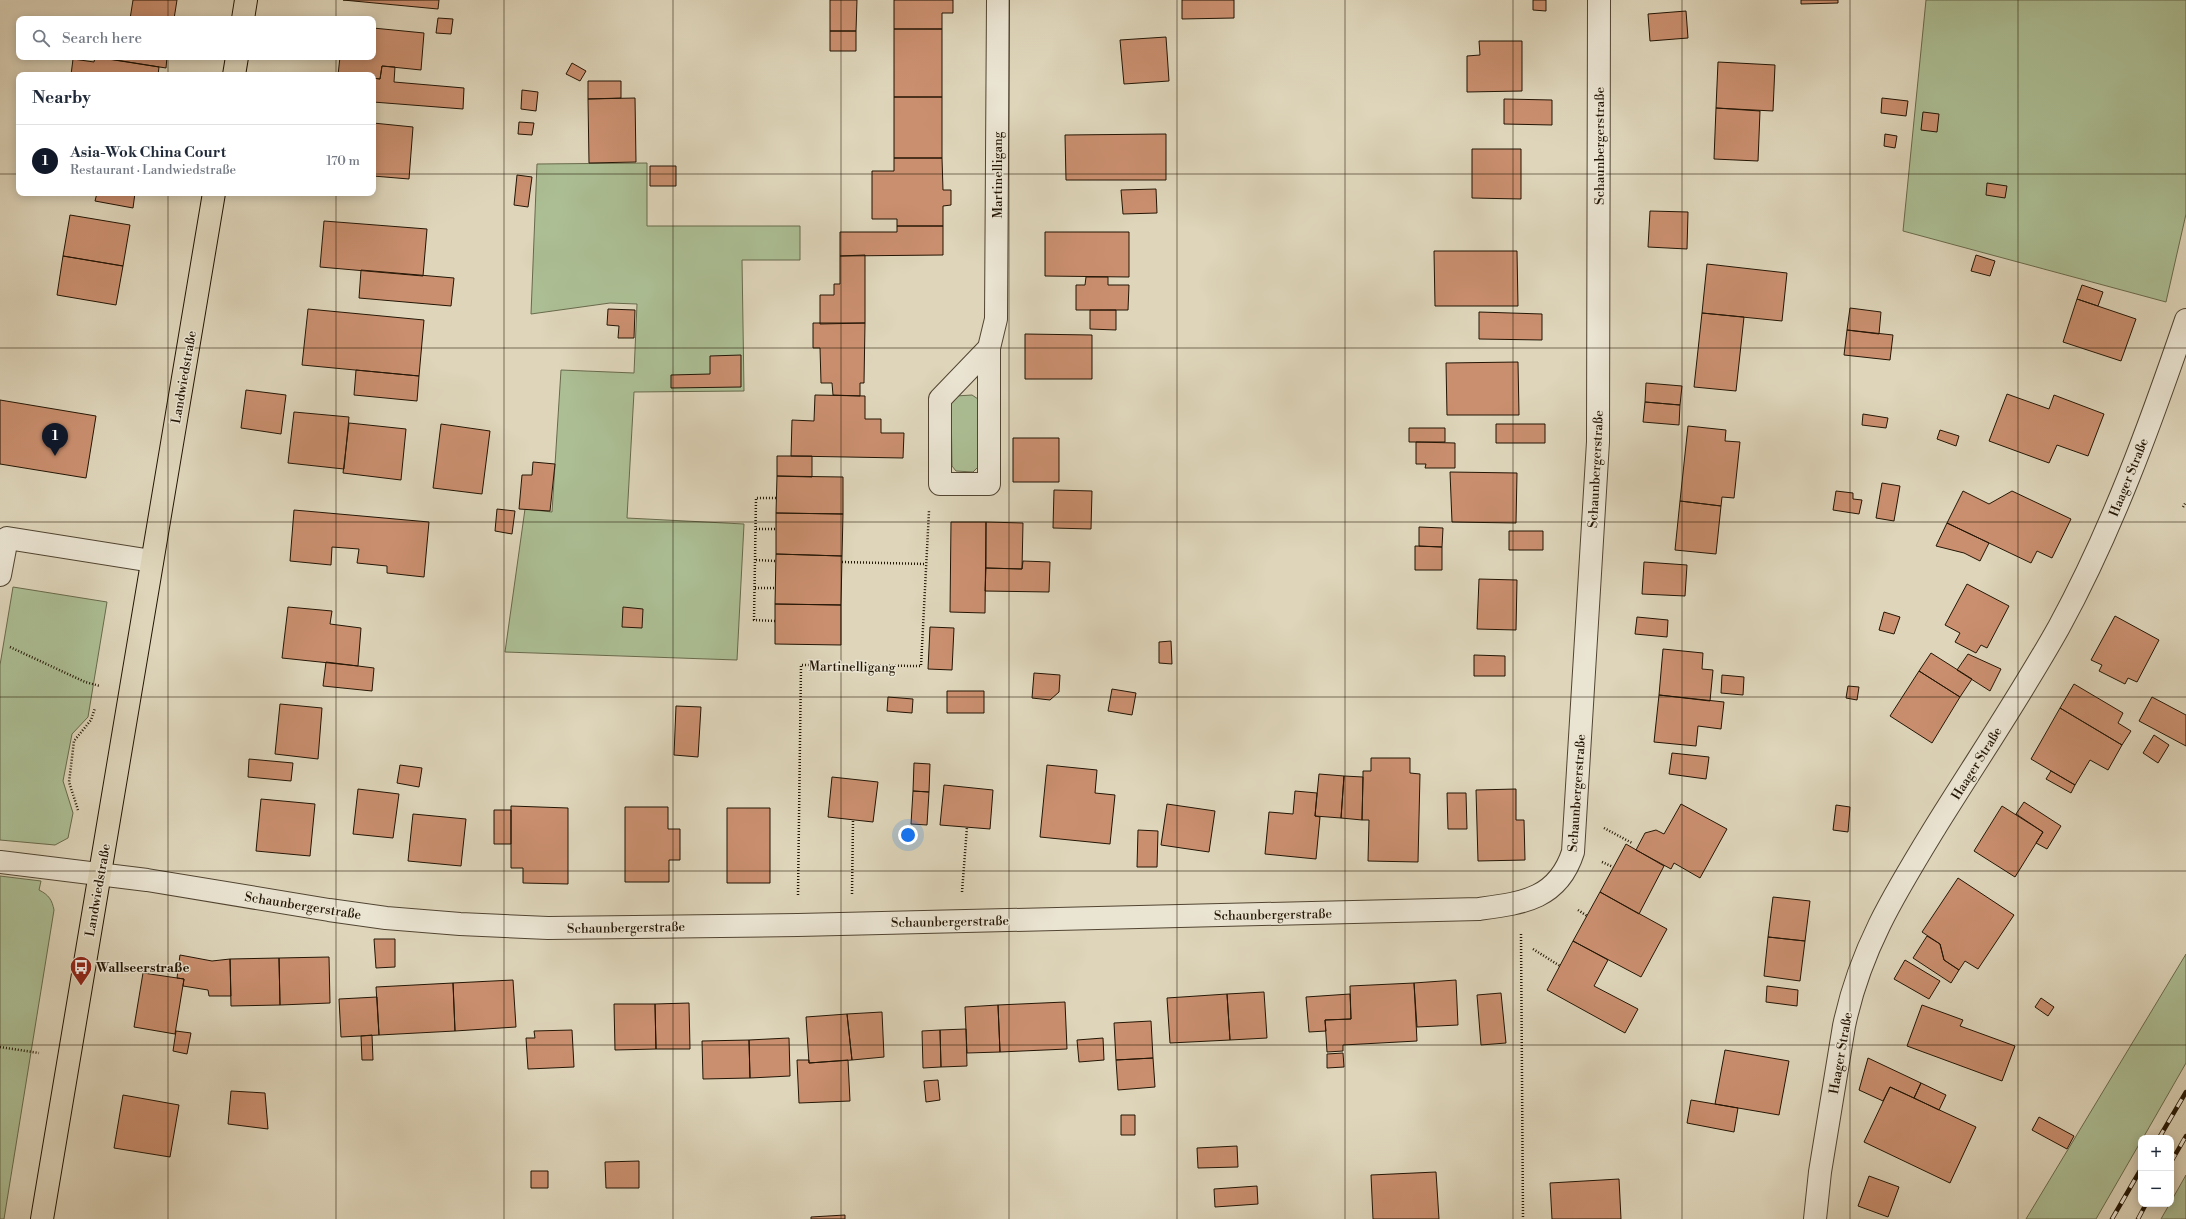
<!DOCTYPE html>
<meta charset="utf-8">
<style>
body{margin:0;font-family:"Libre Bodoni",serif;background:#f2f2f3;color:#1f2937}
.controls{position:absolute;right:12px;bottom:12px;display:grid;overflow:hidden;border-radius:8px;box-shadow:0 2px 10px #0003}
.controls button{width:36px;height:36px;display:grid;place-items:center;padding:0;border:0;border-bottom:1px solid #e0e1e3;background:#fff;color:#1f2937;font:20px sans-serif}
.you{position:absolute;left:908px;top:835px;width:14px;height:14px;margin:-10px;border:3px solid #fff;border-radius:50%;background:#1a73e8;box-shadow:0 0 0 6px #1a73e833}
.badge{display:grid;place-items:center;width:26px;height:26px;border-radius:50%;background:#111827;color:#fff;font-size:13px;font-weight:700}
.pin{position:absolute;translate:-50% -33px;filter:drop-shadow(0 1px 2px #0008)}
.pin::after{content:'';position:absolute;top:21px;width:14px;height:12px;background:inherit;clip-path:polygon(0 0,100% 0,50% 100%)}
.list{margin:0;padding:0;list-style:none}
h2{display:flex;justify-content:space-between;align-items:center;height:52px;margin:0;padding:0 16px;font-size:17px}
h2 small{font-size:13px;font-weight:400;color:#747a83}
.list li{display:grid;grid-template-columns:26px 1fr auto;gap:12px;align-items:center;box-sizing:border-box;height:72px;padding:0 16px;border-top:1px solid #e0e1e3}
.list b{display:block;font-size:15px;white-space:nowrap}
.list p{margin:0;font-size:13px;white-space:nowrap;color:#747a83}
.list em{font-size:13px;font-style:normal;color:#747a83}
.icon{flex:none;width:22px;height:22px;fill:none;stroke:currentColor;stroke-width:2;stroke-linecap:round;stroke-linejoin:round}
.map{position:relative;flex:none;width:2186px;height:1219px;overflow:hidden}
.search{position:absolute;background:#fff;box-shadow:0 2px 10px #0003;left:16px;top:16px;width:360px;height:44px;display:flex;align-items:center;gap:10px;box-sizing:border-box;padding:0 14px;border-radius:8px;color:#747a83;font-size:15px}
.panel{position:absolute;background:#fff;box-shadow:0 2px 10px #0003;left:16px;top:72px;width:360px;height:124px;border-radius:8px}
.map>svg:first-child{display:block}
.green{fill:#acbe94;stroke:#686a4c}
.building{fill:#ca8f6f;stroke:#231504}
.lines{fill:none;stroke-linecap:round;stroke-linejoin:round}
.minor-casing{stroke:#524532;stroke-width:24}
.major-casing{stroke:#231504;stroke-width:24}
.path{stroke:#231504;stroke-width:2.5;stroke-dasharray:1 2;stroke-linecap:butt}
.minor{stroke:#eae4d2;stroke-width:22}
.major{stroke:#ded5ba;stroke-width:22}
.rail-casing{stroke:#231504;stroke-width:4.5}
.rail{stroke:#eae4d2;stroke-width:3;stroke-dasharray:9;stroke-linecap:butt}
.grid{fill:none;stroke:#231504;stroke-width:1;stroke-opacity:0.55}
.labels{text-anchor:middle;stroke-width:3;stroke-linejoin:round;paint-order:stroke}
.street-label{font-size:13px;fill:#231504;stroke:#eae4d2}
.poi-label{font-size:13px;font-weight:bold;fill:#231504;stroke:#eae4d2;text-anchor:start}
</style>
<div class="map">
<svg width="2186" height="1219" viewBox="0 0 2186 1219">
<rect width="100%" height="100%" fill="#ded5ba"/>
<filter id="stains"><feTurbulence type="fractalNoise" baseFrequency=".005" numOctaves="4"/><feColorMatrix values="0 0 0 0 .2 0 0 0 0 .09 0 0 0 0 .02 0 0 0 .5 -.17"/></filter>
<radialGradient id="worn" r=".72"><stop offset=".6" stop-color="#630" stop-opacity="0"/><stop offset="1" stop-color="#630" stop-opacity=".3"/></radialGradient>
<!-- green -->
<path class="green" d="M1926,0H2186V214L2166,302L1903,231Z
M647,163V226H800V260H742L744,391L634,392L627,518L744,524L737,660L505,652L525,509L552,512L561,370L634,373L637,304L610,303L531,314L537,164Z
M972,395L978,399L979,466L973,472L956,471L952,466L951,402L956,396Z
M13,587L107,602L88,717L72,734L63,781L73,813L68,838L55,845L0,840V665Z
M0,876L41,881L39,890C49,895 52,900 54,910L4,1219H0Z
M2186,954V1063L2143,1138H2141V1141L2096,1219H2026Z
M2186,1175V1219H2161Z"/>
<!-- building -->
<path class="building" d="M133,0H177L174,19H130Z
M343,0H439L438,9Z
M830,0H857L856,31H830Z
M894,0H953V13H942V29H894Z
M1182,0H1234V18L1182,19Z
M1533,0H1546V11L1533,10Z
M1801,0H1838V3L1801,4Z
M1686,11L1688,38L1650,41L1648,14Z
M438,18L453,19L451,34L436,33Z
M373,28L424,33L421,70L382,66L380,79L373,78V75H338L340,57H373Z
M894,29H942V97H894Z
M830,31H856V51H830Z
M1166,37L1169,81L1124,84L1120,40Z
M1479,41H1522V91L1467,92V56L1480,55Z
M95,57L159,67L158,75H71L73,59L94,62Z
M97,57H167L166,68Z
M1718,62L1775,65L1773,111L1716,108Z
M572,63L586,71L580,81L566,74Z
M382,66L395,67L394,82L464,88L463,109L373,102V78L380,79Z
M588,81H621V98L588,99Z
M522,90L538,92L536,111L521,109Z
M894,97H942V158H894Z
M635,98L636,162L589,163L588,99Z
M1882,98L1908,101L1906,116L1881,113Z
M1504,99L1552,100V125L1504,124Z
M1716,108L1760,111L1758,161L1714,159Z
M1923,112L1939,114L1937,132L1921,130Z
M519,122L534,123L532,135L518,134Z
M373,123L413,127L409,179L373,176Z
M1166,134V180H1066L1065,135Z
M1885,134L1897,136L1895,148L1884,146Z
M1472,149H1521V199L1472,198Z
M894,158H942L943,190H951V205L943,206V226H897V219H872V171H894Z
M650,166H676V186H650Z
M517,175L532,177L528,207L514,205Z
M1987,183L2007,186L2005,198L1986,195Z
M1156,189L1157,213L1123,214L1121,190Z
M97,193H135L133,208L95,201Z
M1650,211L1688,212L1687,249L1648,247Z
M70,215L130,225L123,266L63,256Z
M324,221L427,229L423,276L320,267Z
M897,226H943V255L840,256V232H897Z
M1045,232H1129V277L1045,276Z
M1434,251H1517L1518,306H1435Z
M865,255V323L820,324V295H834V284H840V256Z
M1976,255L1995,261L1990,276L1971,271Z
M63,256L123,266L116,305L57,295Z
M1707,264L1787,273L1782,321L1702,313Z
M361,270L454,278L451,306L359,298Z
M1086,277H1108V285H1129L1128,310H1076V285H1085Z
M2082,285L2103,292L2098,306L2077,299Z
M2077,299L2136,319L2121,361L2063,342Z
M1850,308L1881,312L1879,334L1847,330Z
M308,309L424,320L419,376L302,365Z
M608,309L635,310L634,338H618L619,326L607,325Z
M1090,310H1116V330L1090,329Z
M1479,312L1542,314V340L1479,339Z
M1702,313L1744,317L1736,391L1694,387Z
M813,323H865L864,383H860V396L833,395L832,383H821L820,348H813Z
M1847,330L1893,335L1890,360L1844,355Z
M1025,334L1092,335V379H1025Z
M741,355V387L671,388V375L710,374V356Z
M1518,362L1519,415H1447L1446,363Z
M356,370L419,376L417,401L354,395Z
M1646,383L1682,386L1680,405L1645,402Z
M246,390L286,395L281,434L241,428Z
M2007,394L2049,409L2054,395L2104,414L2088,456L2057,445L2049,463L1989,441Z
M815,395L865,396V419H881V433H904L903,458L791,456L792,420L814,421Z
M0,400L96,416L86,478L0,464Z
M1645,402L1680,405L1679,425L1643,422Z
M294,412L349,417L344,469L288,463Z
M1863,414L1888,418L1886,428L1862,425Z
M349,423L406,429L401,480L343,473Z
M441,424L490,431L482,494L433,488Z
M1496,424H1545V443H1496Z
M1688,426L1726,430L1725,441L1740,442L1734,498L1722,497L1721,506L1680,501Z
M1409,428H1445V442H1409Z
M1940,430L1959,436L1956,446L1937,439Z
M1013,438H1059V482H1013Z
M1416,442L1455,443V468H1425L1426,464H1416Z
M777,456H812V477L777,476Z
M533,462L555,464L550,511L519,509L522,475H532Z
M1450,472L1517,473L1516,523L1452,522Z
M777,476L843,477V514L776,513Z
M1882,483L1900,486L1894,521L1876,518Z
M1054,490L1092,491L1091,529L1053,528Z
M1836,491L1853,493V499L1862,500L1859,514L1833,510Z
M1963,491L1989,504L2012,491L2071,519L2052,558L2037,551L2031,563L1947,523Z
M1680,501L1721,506L1716,554L1675,550Z
M497,509L515,511L512,534L495,531Z
M294,510L429,522L424,577L387,573V566L357,563L359,549L332,547L331,565L290,561Z
M776,513L843,514L842,556L776,554Z
M951,522H986L985,613L950,612Z
M986,522L1023,523L1022,569L986,568Z
M1947,523L1989,543L1980,561L1964,553L1936,546Z
M1419,527L1443,528L1442,547L1419,546Z
M1509,531H1543V550H1509Z
M1415,546L1442,547V570H1415Z
M776,554L842,556L841,605L775,604Z
M1023,561L1050,562L1049,592L985,591L986,568L1022,569Z
M1644,562L1687,565L1685,596L1642,594Z
M1479,579L1517,580L1516,630L1477,629Z
M1967,584L2009,606L1987,648L1981,645L1976,653L1955,642L1960,633L1945,625Z
M775,604L841,605V645L775,644Z
M288,607L332,611L330,624L361,628L358,666L282,658Z
M623,607L643,609L642,628L622,627Z
M1884,612L1900,617L1894,634L1879,630Z
M2115,616L2159,640L2137,682L2128,678L2125,684L2099,671L2102,665L2091,660Z
M1637,617L1668,620L1667,637L1635,634Z
M930,627L954,628L952,670L928,669Z
M1171,641L1172,664L1159,663V642Z
M1663,649L1703,653L1702,669L1713,670L1710,701L1659,695Z
M1931,653L1972,679L1960,697L1919,671Z
M1968,654L2001,669L1990,691L1957,670Z
M1474,655L1505,656V676H1474Z
M326,662L374,668L372,691L323,686Z
M1919,671L1960,697L1932,743L1890,716Z
M1034,673L1060,675L1059,692L1050,700L1032,698Z
M1722,675L1744,677L1743,695L1721,693Z
M2074,684L2123,713L2118,723L2131,731L2122,745L2060,708Z
M1848,686L1859,687L1857,700L1846,698Z
M1112,689L1136,693L1132,715L1108,711Z
M947,691H984V713H947Z
M1659,695L1724,702L1721,729L1698,726L1696,746L1654,742Z
M888,697L913,699L912,713L887,711Z
M2152,697L2186,715V746L2139,721Z
M280,704L322,708L318,759L275,754Z
M676,706L701,707L698,757L674,755Z
M2060,708L2122,745L2108,770L2090,760L2075,785L2031,759Z
M2154,735L2169,745L2158,763L2143,753Z
M1672,753L1709,757L1706,779L1669,774Z
M1371,758H1410V773L1420,774L1418,862L1368,861L1369,820H1362L1363,777V771H1371Z
M249,759L293,763L291,781L248,777Z
M914,763L930,764L929,792L913,791Z
M400,765L422,768L419,787L397,783Z
M1047,765L1097,770L1095,793L1115,795L1110,844L1040,837Z
M2051,771L2075,785L2071,793L2046,779Z
M1319,774L1344,776L1341,818L1315,816Z
M1344,776L1363,777L1362,820L1341,818Z
M832,777L878,782L873,822L828,817Z
M944,785L993,790L990,829L940,825Z
M358,789L399,794L393,838L353,834Z
M1516,789V820H1524L1525,860L1478,861L1476,790Z
M913,791L929,792L927,825L911,824Z
M1295,791L1317,793L1315,816L1320,817L1316,859L1265,854L1269,812L1293,814Z
M1447,793H1466L1467,829H1448Z
M261,799L315,804L310,856L256,851Z
M2024,802L2061,826L2047,849L2036,843L2043,832L2016,814Z
M1167,804L1215,811L1209,852L1161,845Z
M1681,804L1727,829L1700,878L1674,863L1671,869L1636,850L1645,833L1656,830L1664,834Z
M1836,805L1850,807L1848,832L1833,830Z
M511,806L568,808V884L523,883V868H511Z
M2002,806L2043,832L2015,877L1974,851Z
M625,807H668V829H680V860H669V882H625Z
M727,808H770V883H727Z
M494,810H511V844H494Z
M413,814L466,819L461,866L408,861Z
M1138,830L1158,831L1157,867H1137Z
M1626,844L1664,866L1639,914L1600,892Z
M1958,878L2014,915L1978,969L1965,961L1959,970L1944,960L1940,944L1922,932Z
M1600,892L1667,929L1641,977L1573,941Z
M1773,897L1810,901L1805,941L1768,937Z
M1927,936L1940,944L1944,960L1959,970L1951,983L1913,958Z
M1768,937L1805,941L1800,981L1764,976Z
M374,939H395V967L376,968Z
M1573,941L1608,960L1594,986L1638,1009L1625,1033L1547,990Z
M180,955L212,961L230,959L231,996H209L208,990L183,986L184,979L177,978Z
M329,957L330,1003L280,1005L279,958Z
M279,958L280,1005L231,1006L230,959Z
M1905,960L1940,981L1929,999L1894,979Z
M143,973L184,979L175,1034L134,1027Z
M513,980L516,1027L455,1031L453,983Z
M1456,980L1458,1025L1417,1027L1414,983Z
M453,983L455,1031L379,1035L376,987Z
M1414,983L1417,1041L1343,1045V1051L1327,1052L1325,1020L1351,1019L1350,986Z
M1767,986L1798,990L1797,1006L1766,1002Z
M1264,992L1267,1038L1230,1040L1227,994Z
M1501,993L1506,1043L1481,1045L1477,995Z
M1227,994L1230,1040L1170,1043L1167,998Z
M1350,994L1351,1019L1325,1020L1326,1031L1309,1032L1306,997Z
M377,997L379,1035L341,1037L339,999Z
M2041,998L2054,1007L2048,1016L2035,1007Z
M1065,1002L1067,1049L1000,1052L998,1005Z
M689,1003L690,1049H656L655,1004Z
M614,1004H655L656,1049L615,1050Z
M998,1005L1000,1052L967,1053L965,1007Z
M1922,1005L1963,1020L1960,1026L2015,1046L2002,1081L1907,1046Z
M882,1012L884,1057L852,1060L847,1014Z
M847,1014L852,1060L809,1063L806,1017Z
M1151,1021L1153,1058L1116,1060L1114,1023Z
M966,1029L967,1066L941,1067L940,1030Z
M572,1030L574,1067L528,1069L526,1038H535L534,1031Z
M940,1030L941,1067L923,1068L922,1031Z
M176,1031L191,1033L187,1054L173,1051Z
M372,1035L373,1060H362L361,1036Z
M789,1038L790,1076L750,1078L749,1040Z
M1103,1038L1104,1060L1079,1062L1077,1040Z
M749,1040L750,1078L703,1079L702,1041Z
M1725,1050L1789,1061L1779,1115L1715,1104Z
M1343,1053L1344,1067L1327,1068V1054Z
M1153,1058L1155,1087L1118,1090L1116,1060Z
M1868,1058L1921,1083L1914,1098L1890,1087L1883,1101L1859,1090Z
M797,1060H809V1063L848,1060L850,1101L799,1103Z
M938,1080L940,1100L926,1102L924,1081Z
M1921,1083L1946,1095L1939,1110L1914,1098Z
M1890,1087L1976,1127L1950,1183L1864,1142Z
M231,1091L265,1093L268,1129L228,1124Z
M123,1095L179,1105L170,1157L114,1148Z
M1691,1100L1738,1108L1734,1132L1687,1123Z
M1121,1115H1135V1135H1121Z
M2039,1117L2074,1136L2067,1149L2032,1130Z
M1237,1146L1238,1167L1198,1168L1197,1148Z
M639,1161V1188H606L605,1162Z
M531,1171H548V1188H531Z
M1436,1172L1439,1219H1373L1371,1175Z
M1869,1176L1899,1187L1888,1217L1858,1206Z
M1619,1179L1621,1219H1552L1550,1183Z
M1257,1186L1258,1204L1215,1207L1214,1189Z
M845,1215V1219H811V1217Z"/>
<g class="lines">
<!-- minor casing -->
<g class="minor-casing">
<path id="minor" d="M989,348L940,399V484H989V348L996,319L998,0
M0,575L7,538L152,561
M0,862L147,880L329,910L386,918L460,924L548,928L798,925L1479,909C1523,903 1558,899 1573,852L1598,442L1599,0
M1815,1219L1820,1172L1844,1026C1860,949 1895,893 1936,826C1977,760 2021,695 2059,627C2112,530 2150,425 2186,320"/>
</g>
<!-- major casing -->
<g class="major-casing">
<path id="major" d="M243,19L246,0
M234,75L237,57
M42,1219L214,193"/>
</g>
<!-- path -->
<path class="path" d="M2183,507L2186,502
M756,529H776
M756,560L776,561
M842,562L926,564
M755,588H775
M775,621L754,620L756,498H776
M10,647L85,682L100,686
M78,810L69,782L74,741L91,720L95,708
M1604,828L1632,843
M1602,862L1613,867
M962,892L967,827
M852,894L853,820
M798,895L801,665L921,666L929,511
M1578,910L1587,916
M1521,934L1523,1219
M1533,949L1560,966
M0,1047L39,1053"/>
<!-- minor -->
<use href="#minor" class="minor"/>
<!-- major -->
<use href="#major" class="major"/>
<!-- rail casing -->
<g class="rail-casing">
<path id="rail" d="M2159,1138L2186,1092
M2171,1162L2186,1136
M2112,1219L2141,1169
M2138,1219L2146,1204"/>
</g>
<!-- rail -->
<use href="#rail" class="rail"/>
</g>
<!-- grid -->
<path class="grid" d="M168,0V19M336,0V19M504,0V1219M673,0V1219M841,0V1219M1009,0V1219M1177,0V1219M1345,0V1219M1513,0V1219M1682,0V1219M1850,0V1219M2018,0V1219M168,57V75M336,57V75M0,174H19M373,174H2186M168,193V1219M336,193V1219M0,348H2186M0,522H2186M0,697H2186M0,871H2186M0,1045H2186"/>
<!-- icons -->
<defs>
<g id="bus-pin" transform="scale(1.15)"><path d="M0 17L-7.5 6A9.5 9.5 0 1 1 7.5 6Z" fill="#8f2418" stroke="#eae4d2"/><path d="M-5-6H5V4H4V6H2V4H-2V6H-4V4H-5ZM-3.5-4V0h7V-4ZM-3.5 1.2v1.5H-2V1.2ZM2 1.2v1.5H3.5V1.2Z" fill="#fff"/></g>
</defs>
<g fill-rule="evenodd">
<use href="#bus-pin" x="81" y="967"/>
</g>
<g class="labels">
<!-- street labels -->
<g class="street-label">
<text transform="translate(1599 146) rotate(-90)" y="5">Schaunbergerstraße</text>
<text transform="translate(997 175) rotate(-90)" y="5">Martinelligang</text>
<text transform="translate(183 377) rotate(-80)" y="5">Landwiedstraße</text>
<text transform="translate(1595 469) rotate(-87)" y="5">Schaunbergerstraße</text>
<text transform="translate(2128 477) rotate(-68)" y="5">Haager Straße</text>
<text transform="translate(852 666) rotate(1)" y="5">Martinelligang</text>
<text transform="translate(1976 763) rotate(-58)" y="5">Haager Straße</text>
<text transform="translate(1576 793) rotate(-86)" y="5">Schaunbergerstraße</text>
<text transform="translate(97 890) rotate(-80)" y="5">Landwiedstraße</text>
<text transform="translate(303 905) rotate(9)" y="5">Schaunbergerstraße</text>
<text transform="translate(1273 914) rotate(-1)" y="5">Schaunbergerstraße</text>
<text transform="translate(950 921) rotate(-1)" y="5">Schaunbergerstraße</text>
<text transform="translate(626 927) rotate(-1)" y="5">Schaunbergerstraße</text>
<text transform="translate(1840 1053) rotate(-80)" y="5">Haager Straße</text>
</g>
<!-- poi labels -->
<g class="poi-label">
<text x="96" y="972">Wallseerstraße</text>
</g>
</g>
<rect width="100%" height="100%" filter="url(#stains)"/>
<rect width="100%" height="100%" fill="url(#worn)"/>
</svg>
<div class="controls">
<button>+</button>
<button>−</button>
</div>
<div class="you"></div>
<div class="pin badge" style="left:55px;top:456px">1</div>
<div class="search"><svg class="icon" aria-label="search" viewBox="0 0 24 24"><circle cx="10" cy="10" r="6"/><path d="M15 15l6 6"/></svg>Search here</div>
<section class="panel">
<h2>Nearby<small></small></h2>
<ul class="list">
<li><span class="badge">1</span><div><b>Asia-Wok China Court</b><p>Restaurant · Landwiedstraße</p></div><em>170 m</em></li>
</ul>
</section>
</div>
